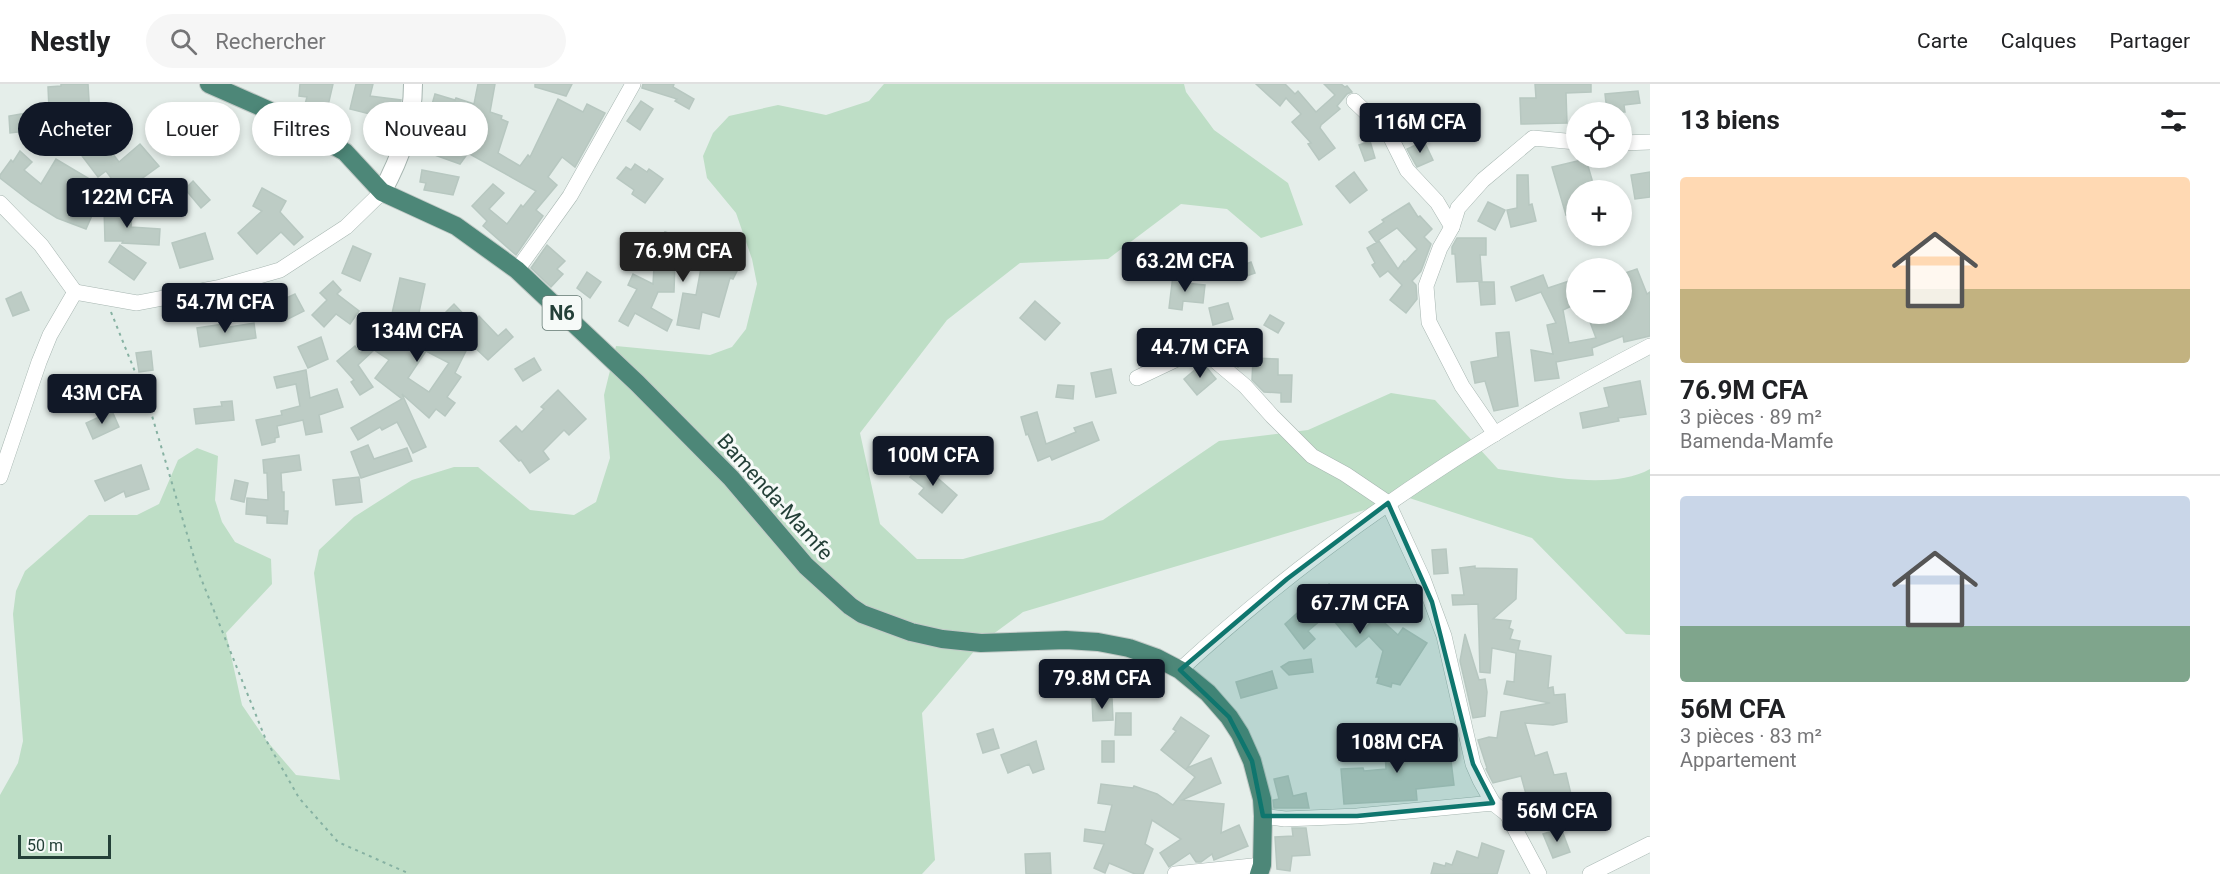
<!DOCTYPE html>
<html lang="fr">
<head>
<meta charset="utf-8">
<style>
  body { margin:0; font-family:Roboto,sans-serif; background:#f6f6f6; color:#202124; height:100vh; display:flex; flex-direction:column; font-size:22px; white-space:nowrap }
  * { box-sizing:border-box; margin:0 }
  p { font-size:20px; color:#757577 }
  .icon { flex:none; width:33px; height:33px; fill:none; stroke:currentColor; stroke-width:2; stroke-linecap:round; stroke-linejoin:round }
  .map { position:relative; flex:1; overflow:hidden }
  .sheet { display:flex; flex-direction:column; background:#fff; width:570px }
  .sheet>* { flex:none }
  .guide { position:absolute; left:18px; top:18px; width:570px; height:54px; display:flex; gap:12px }
  .tools { position:absolute; left:1566px; top:18px; display:grid; gap:12px }
  .tools a { display:grid; place-items:center; width:66px; height:66px; border-radius:50%; background:#fff; box-shadow:0 3px 9px #0003; font-size:30px }
  .scale { position:absolute; left:18px; bottom:15px; width:93px; box-sizing:border-box; padding-left:6px; border:3px solid #244038; border-top:0; font-size:16px; line-height:21px; white-space:nowrap; color:#244038; -webkit-text-stroke:4px #f6faf8; paint-order:stroke }
  .price { position:absolute; translate:-50% -51px; padding:0 14px; border-radius:6px; background:#111827; color:#fff; font-size:20px; line-height:39px; filter:drop-shadow(0 2px 3px #0008) }
  .price::after { content:''; position:absolute; left:50%; top:36px; width:18px; height:14px; margin-left:-9px; background:inherit; clip-path:polygon(0 0,100% 0,50% 100%) }
  .price.active { background:#222; color:#fff }
  ul { padding:0; list-style:none }
  li { display:grid; align-content:center; gap:12px; height:318px; padding:0 30px }
  li+li { border-top:2px solid #e0e0e0 }
  li span { display:grid; place-items:center; height:186px; border-radius:6px; color:#555 }
  li>.icon { margin-inline-start:auto }
  span .icon { width:108px; height:108px; fill:#fffc; stroke-width:1 }
  li b { font-size:26px }
  h2 { display:flex; justify-content:space-between; align-items:center; height:72px; padding:0 30px; font-size:26px }
  .pill { padding:0 21px; border-radius:27px; background:#fff; box-shadow:0 3px 9px #0003; font-size:21px; line-height:54px }
  .pill.active { background:#111827; color:#fff }
  header { display:flex; align-items:center; gap:36px; box-sizing:border-box; height:84px; padding:0 30px; background:#fff; border-bottom:2px solid #e0e0e0 }
  header strong { font-size:28px }
  nav { display:flex; gap:33px; margin-inline-start:auto; font-size:21px }
  .search { width:420px; height:54px; background:#f6f6f6; display:flex; align-items:center; gap:15px; box-sizing:border-box; padding:0 21px; border-radius:33px; color:#757577; font-size:22px }
  main { display:flex; flex:1; min-height:0 }
  .map>svg:first-child { display:block }
  .green { fill:#bedec6 }
  .building { fill:#bdccc5; stroke:#b7c7c0; stroke-width:1.5; fill-rule:evenodd }
  .lines { fill:none; stroke-linecap:round; stroke-linejoin:round }
  .minor-casing { stroke:#a7b6b1; stroke-width:16 }
  .tertiary-casing { stroke:#a7b6b1; stroke-width:20 }
  .trunk-casing { stroke:#c2cac7; stroke-width:20 }
  .path { stroke:#86b1a2; stroke-width:2; stroke-dasharray:3 4.5; stroke-linecap:butt }
  .minor { stroke:#fff; stroke-width:15 }
  .tertiary { stroke:#fff; stroke-width:18 }
  .trunk { stroke:#4d8778; stroke-width:18 }
  .marked { fill:#0f766e; fill-opacity:0.2; stroke:#0f766e; stroke-width:4.5; stroke-linejoin:round }
  .labels { text-anchor:middle; stroke-width:6; stroke-linejoin:round; paint-order:stroke }
  .shield { fill:#f6faf8; stroke:#637872; stroke-width:1.5 }
  .shield-label { font-size:20px; font-weight:bold; fill:#244038 }
  .street-label { font-size:21px; fill:#244038; stroke:#f6faf8 }
</style>
</head>
<body>
<header>
<strong>Nestly</strong>
<div class="search"><svg class="icon" aria-label="search" viewBox="0 0 24 24"><circle cx="10" cy="10" r="6"/><path d="M15 15l6 6"/></svg>Rechercher</div>
<nav><a>Carte</a><a>Calques</a><a>Partager</a></nav>
</header>
<main>
<div class="map">
<svg width="1650" height="790" viewBox="0 0 1650 790">
  <rect width="100%" height="100%" fill="#e5eeea"/>
  <!-- green -->
  <path class="green" d="M884 0H1184L1186 8 1214 46 1288 99 1303 141 1261 154 1227 125 1181 120 1108 175 1020 179 947 236 860 349 880 440 917 475H963L1103 436 1219 357 1308 346 1391 309 1435 316 1498 385C1541 391 1611 407 1650 385V551L1626 550 1532 454 1400 411 1388 419 1023 528 981 559 922 629 935 776 922 790H0V711L18 679 23 657 13 530 16 507 25 487 89 431H137L159 420 178 376 197 364 218 372 215 416 222 438 235 458 271 475 272 500 226 549 242 621 266 656 296 691 340 696 314 489 319 466 354 433 412 396 454 383H478L530 426 574 431 596 418 610 374 604 311 616 262 710 271 732 263 746 245 757 200 752 175 736 129 707 94 703 72 713 49 729 32 778 21 826 31 869 17Z"/>
  <!-- building -->
  <g class="building">
    <polygon points="61,0 88,0 90,32 95,30 98,41 92,43 98,50 71,49 81,31 79,29 63,46 63,37 34,41 35,46 10,49 9,32 49,25 48,3 61,2"/>
    <polygon points="300,0 333,0 324,39 302,31 307,13 299,12"/>
    <polygon points="356,0 373,0 370,12 401,16 398,37 374,34 374,31 350,25"/>
    <polygon points="478,0 495,0 490,28 502,32 501,35 508,38 498,69 520,82 528,71 530,73 558,15 583,28 587,20 605,29 575,83 562,73 548,93 557,101 536,126 543,132 516,171 483,142 487,137 472,122 493,100 504,109 489,125 507,140 521,121 523,123 536,107 468,69 460,80 432,70 437,57 423,52 435,10 455,16 456,14 474,20"/>
    <polygon points="535,0 572,0 566,12 535,3"/>
    <polygon points="643,0 674,0 673,3 694,15 689,25 675,17 677,15 642,4"/>
    <polygon points="1256,0 1285,0 1295,10 1298,7 1316,28 1335,11 1324,0 1341,0 1345,3 1347,2 1352,8 1347,10 1337,22 1340,25 1321,41 1320,44 1335,64 1319,76 1308,60 1311,59 1292,38 1301,30 1286,14 1280,22"/>
    <polygon points="1535,0 1591,0 1591,8 1566,9 1567,39 1521,40 1520,14 1536,14"/>
    <polygon points="1638,7 1640,19 1624,21 1625,28 1607,28 1605,10"/>
    <polygon points="641,17 653,25 640,46 627,37"/>
    <polygon points="1433,36 1439,52 1428,56 1422,39"/>
    <polygon points="100,53 119,78 140,60 159,82 122,109 106,87 98,93 79,68"/>
    <polygon points="1370,57 1375,74 1365,77 1359,61"/>
    <polygon points="1424,57 1433,76 1417,83 1407,65"/>
    <polygon points="20,67 32,78 24,86 41,100 56,75 93,97 86,102 101,111 86,145 57,134 31,118 0,94 0,91 11,76 13,78"/>
    <polygon points="1586,75 1595,106 1576,106 1576,128 1566,131 1552,83"/>
    <polygon points="635,80 647,88 649,85 663,95 645,119 632,110 634,106 617,94 626,83 631,86"/>
    <polygon points="422,86 459,93 453,111 424,106 426,99 420,98"/>
    <polygon points="1354,88 1367,106 1350,119 1336,102"/>
    <polygon points="1650,88 1650,113 1635,115 1631,91"/>
    <polygon points="1517,91 1528,91 1529,121 1532,120 1536,137 1511,143 1507,126 1517,124"/>
    <polygon points="193,97 210,116 201,124 185,105"/>
    <polygon points="262,104 286,117 280,128 303,153 294,161 281,148 257,170 238,149 262,127 253,122"/>
    <polygon points="1488,118 1505,126 1495,146 1478,137"/>
    <polygon points="1409,119 1418,133 1420,132 1432,145 1424,153 1431,160 1421,187 1412,197 1416,201 1417,215 1406,229 1390,216 1402,201 1388,187 1380,193 1372,181 1375,179 1367,164 1379,157 1398,185 1404,177 1405,178 1417,165 1397,144 1376,158 1369,148 1384,138 1382,136"/>
    <polygon points="104,124 125,125 132,129 131,143 160,145 159,161 122,159 123,157 105,157"/>
    <polygon points="665,148 686,154 687,150 703,154 702,157 724,163 721,174 739,183 733,195 730,194 719,233 702,228 699,245 677,241 683,209 696,211 702,179 699,178 701,172 681,168 678,179 675,178 674,208 658,208 651,224 672,236 667,247 635,229 628,242 619,237 637,205 628,201 633,190 653,200 654,183 656,183"/>
    <polygon points="205,149 213,175 180,184 172,159"/>
    <polygon points="1457,154 1486,154 1486,171 1480,171 1482,197 1457,198 1455,170 1452,170 1452,163"/>
    <polygon points="120,161 146,179 134,196 109,178"/>
    <polygon points="547,161 565,177 557,185 563,190 551,203 531,184"/>
    <polygon points="353,162 371,170 360,197 342,189"/>
    <polygon points="1251,178 1255,189 1238,195 1234,185"/>
    <polygon points="1637,185 1647,210 1650,208 1650,252 1624,258 1623,252 1592,264 1593,271 1556,278 1559,294 1535,297 1531,266 1553,270 1547,241 1556,239 1541,208 1516,217 1511,203 1543,191 1548,204 1575,195 1576,206 1570,208 1576,220 1563,226 1569,259 1596,254 1587,230 1622,230 1622,190"/>
    <polygon points="587,188 601,198 590,214 577,204"/>
    <polygon points="1173,191 1186,193 1185,199 1205,201 1203,219 1183,217 1182,226 1169,224"/>
    <path d="M400 194 425 200 417 238 438 252 451 258 464 246 446 228 454 220 472 239 479 232 498 252 506 245 513 253 488 276 470 259 455 289 461 293 447 313 455 319 445 332 436 325 429 334 402 310 426 363 413 369 397 338 382 346 380 343 358 356 351 344 402 315 375 294 389 276 374 266 358 281 373 303 360 311 351 298 354 296 337 277 355 262 361 269 377 245 387 252ZM426 267 449 279 429 308 408 294Z"/>
    <polygon points="333,197 341,206 337,210 359,227 350,240 336,230 324,243 312,231 327,216 320,209"/>
    <polygon points="1479,198 1494,198 1495,220 1481,221"/>
    <polygon points="21,208 29,226 13,232 6,215"/>
    <polygon points="295,210 304,227 284,237 275,219"/>
    <polygon points="1035,217 1060,239 1045,256 1020,234"/>
    <polygon points="1228,219 1233,235 1213,241 1209,224"/>
    <polygon points="1270,231 1284,239 1278,249 1264,241"/>
    <polygon points="254,239 256,254 200,263 197,244 223,240 223,244"/>
    <polygon points="1220,246 1234,264 1242,256 1253,268 1238,283 1211,254"/>
    <polygon points="1509,248 1518,322 1494,327 1485,297 1475,299 1471,278 1498,273 1496,249"/>
    <polygon points="321,253 328,275 308,284 298,263"/>
    <polygon points="151,267 153,286 139,288 136,269"/>
    <polygon points="534,274 541,286 523,297 515,285"/>
    <polygon points="1253,274 1278,275 1278,291 1292,291 1291,318 1281,318 1281,309 1264,308 1252,296"/>
    <polygon points="1203,279 1216,295 1197,311 1184,295"/>
    <polygon points="1111,285 1116,309 1096,313 1091,289"/>
    <polygon points="306,286 310,314 337,305 343,323 319,331 322,348 306,351 303,336 277,342 279,353 275,354 275,358 262,361 256,336 282,331 281,327 300,322 296,300 277,304 274,293"/>
    <polygon points="1640,297 1646,330 1618,334 1619,337 1583,344 1580,329 1609,323 1604,304"/>
    <polygon points="1058,301 1074,302 1073,315 1056,313"/>
    <polygon points="558,306 586,335 569,351 564,346 543,367 549,375 530,389 521,376 519,377 500,357 516,342 522,348 544,325 541,323"/>
    <polygon points="232,317 234,336 196,340 194,325 222,322 221,318"/>
    <polygon points="112,327 119,343 93,355 86,339"/>
    <polygon points="1037,328 1046,360 1076,348 1074,344 1092,338 1099,356 1052,376 1050,372 1038,377 1028,350 1026,351 1021,333"/>
    <polygon points="915,358 918,377 906,379 903,360"/>
    <polygon points="368,361 374,375 407,364 412,377 361,394 351,368"/>
    <polygon points="299,371 301,386 281,389 282,408 284,408 284,427 288,427 287,440 267,439 267,432 246,430 247,414 268,416 267,389 264,389 263,376"/>
    <polygon points="923,376 936,387 933,390 957,411 942,429 919,410 924,404 910,393"/>
    <polygon points="141,381 149,405 126,413 124,407 105,417 95,397"/>
    <polygon points="359,393 362,418 336,421 333,396"/>
    <polygon points="235,396 248,399 244,418 231,415"/>
    <polygon points="1446,465 1448,489 1434,490 1432,466"/>
    <polygon points="1475,482 1475,484 1517,485 1516,515 1493,535 1511,537 1509,544 1513,546 1510,555 1520,557 1518,566 1551,572 1548,604 1553,603 1554,611 1565,610 1567,638 1553,641 1525,639 1535,672 1547,668 1554,691 1566,689 1574,723 1536,733 1530,709 1526,710 1521,692 1493,699 1486,685 1487,684 1478,656 1489,653 1497,654 1501,628 1550,619 1504,610 1507,597 1514,598 1516,569 1492,564 1490,589 1480,588 1478,520 1453,521 1452,511 1464,511 1460,484"/>
    <polygon points="1329,500 1342,517 1340,518 1359,540 1361,538 1365,544 1377,532 1398,551 1403,544 1427,559 1400,601 1392,599 1391,603 1377,599 1379,593 1376,593 1383,567 1369,552 1356,563 1328,530 1308,547 1315,555 1304,565 1285,540"/>
    <polygon points="1465,550 1479,596 1485,595 1487,608 1485,632 1473,634 1460,577"/>
    <polygon points="1311,575 1313,588 1289,591 1281,583 1289,578"/>
    <polygon points="1272,587 1277,604 1241,614 1236,598"/>
    <polygon points="1112,614 1113,636 1093,637 1092,615"/>
    <polygon points="1116,629 1131,629 1131,651 1115,651"/>
    <polygon points="1181,633 1209,652 1187,684 1211,674 1221,699 1182,716 1224,720 1221,749 1239,741 1248,762 1214,776 1212,770 1201,778 1196,778 1190,769 1169,783 1160,769 1181,755 1152,736 1145,760 1153,765 1143,790 1135,790 1109,779 1105,789 1094,784 1104,760 1084,757 1085,745 1105,748 1112,721 1098,719 1101,700 1133,704 1134,702 1157,710 1173,721 1195,693 1161,666 1176,647 1173,645"/>
    <polygon points="993,645 999,664 983,669 977,650"/>
    <polygon points="1409,646 1410,676 1450,669 1454,701 1416,705 1417,716 1344,720 1341,685 1363,684 1364,687 1386,685 1384,647"/>
    <polygon points="1036,657 1044,685 1033,689 1029,680 1008,689 1001,671"/>
    <rect x="1102" y="657" width="12" height="21"/>
    <polygon points="1288,692 1293,712 1306,709 1309,724 1274,724 1273,716 1279,715 1274,695"/>
    <polygon points="1292,744 1306,744 1310,771 1292,772 1290,787 1277,785 1275,753 1293,752"/>
    <polygon points="1561,744 1570,768 1553,774 1543,750"/>
    <polygon points="1482,759 1504,767 1497,790 1431,790 1434,779 1445,782 1446,779 1452,781 1457,767 1478,774"/>
    <polygon points="1050,769 1051,790 1026,790 1025,770"/>
  </g>
  <g class="lines">
    <!-- minor casing -->
    <g class="minor-casing">
      <g id="minor">
        <polyline points="1354,17 1389,50 1407,86 1437,118 1452,143"/>
        <polyline points="1622,59 1650,58"/>
        <polyline points="0,119 41,161 75,208"/>
        <polyline points="517,186 570,112 633,0"/>
        <polyline points="1137,294 1196,266 1206,269 1245,302 1272,332 1312,372 1345,390 1388,419 1423,495 1444,552 1473,680 1480,696 1493,719"/>
        <polyline points="1495,350 1462,302 1429,238 1426,202 1440,164 1452,143 1458,124 1483,96 1533,54 1576,58"/>
        <polyline points="0,393 39,278 50,251 75,208 137,219 221,203 280,186 346,143 382,108"/>
        <path d="M1180 586C1320 457 1481 350 1650 262"/>
        <polyline points="1263,732 1285,735 1357,732 1493,719 1507,730 1539,790"/>
        <polyline points="1175,790 1262,781"/>
        <polyline points="1590,790 1650,760"/>
      </g>
    </g>
    <!-- tertiary casing -->
    <g class="tertiary-casing">
      <path id="tertiary" d="M382 108C401 73 413 40 413 0"/>
    </g>
    <!-- trunk casing -->
    <g class="trunk-casing">
      <polyline id="trunk" points="209,0 277,30 345,68 382,108 456,142 517,186 637,299 731,394 806,482 850,522 862,530 911,548 942,555 981,559 1066,556 1098,558 1129,564 1157,574 1180,586 1208,609 1229,633 1240,650 1252,677 1262,715 1263,732 1262,781 1259,790"/>
    </g>
    <!-- path -->
    <polyline class="path" points="111,228 150,325 198,487 266,656 299,714 338,758 410,790"/>
    <!-- minor -->
    <use href="#minor" class="minor"/>
    <!-- tertiary -->
    <use href="#tertiary" class="tertiary"/>
    <!-- trunk -->
    <use href="#trunk" class="trunk"/>
  </g>
  <!-- marked area -->
  <path class="marked" d="M1388 419 1432 518 1473 680 1493 719 1357 732H1263L1252 677 1229 633 1180 586 1287 495Z"/>
  <g class="labels">
    <!-- shield labels -->
    <rect class="shield" x="542.5" y="212" width="39" height="34" rx="4.5"/>
    <g class="shield-label">
      <text x="562" y="236">N6</text>
    </g>
    <!-- street labels -->
    <g class="street-label">
      <text transform="translate(775 413) rotate(48)" y="7">Bamenda-Mamfe</text>
    </g>
  </g>
</svg>
<div class="tools">
<a><svg class="icon" aria-label="locate" viewBox="0 0 24 24"><circle cx="12" cy="12" r="6"/><path d="M12 2v4M12 18v4M2 12h4M18 12h4"/></svg></a>
<a>+</a>
<a>−</a>
</div>
<div class="scale">50 m</div>
<b class="price" style="left:1420px;top:70px">116M CFA</b>
<b class="price" style="left:127px;top:145px">122M CFA</b>
<b class="price active" style="left:683px;top:199px">76.9M CFA</b>
<b class="price" style="left:1185px;top:209px">63.2M CFA</b>
<b class="price" style="left:225px;top:250px">54.7M CFA</b>
<b class="price" style="left:417px;top:279px">134M CFA</b>
<b class="price" style="left:1200px;top:295px">44.7M CFA</b>
<b class="price" style="left:102px;top:341px">43M CFA</b>
<b class="price" style="left:933px;top:403px">100M CFA</b>
<b class="price" style="left:1360px;top:551px">67.7M CFA</b>
<b class="price" style="left:1102px;top:626px">79.8M CFA</b>
<b class="price" style="left:1397px;top:690px">108M CFA</b>
<b class="price" style="left:1557px;top:759px">56M CFA</b>
<div class="guide">
<a class="pill active">Acheter</a>
<a class="pill">Louer</a>
<a class="pill">Filtres</a>
<a class="pill">Nouveau</a>
</div>
</div>
<section class="sheet">
<h2>13 biens<svg class="icon" aria-label="filters" viewBox="0 0 24 24"><path d="M4 7h16M4 17h16"/><circle cx="9" cy="7" r="2"/><circle cx="15" cy="17" r="2"/></svg></h2>
<ul>
<li><span style="background:linear-gradient(#ffd9b3 60%,#c2b280 0)"><svg class="icon" aria-label="home" viewBox="0 0 24 24"><path d="M3 11l9-7 9 7M6 9v11h12V9"/></svg></span><div><b>76.9M CFA</b><p>3 pièces · 89 m²</p><p>Bamenda-Mamfe</p></div></li>
<li><span style="background:linear-gradient(#c9d6e8 70%,#7fa58c 0)"><svg class="icon" aria-label="home" viewBox="0 0 24 24"><path d="M3 11l9-7 9 7M6 9v11h12V9"/></svg></span><div><b>56M CFA</b><p>3 pièces · 83 m²</p><p>Appartement</p></div></li>
</ul>
</section>
</main>
</body>
</html>
